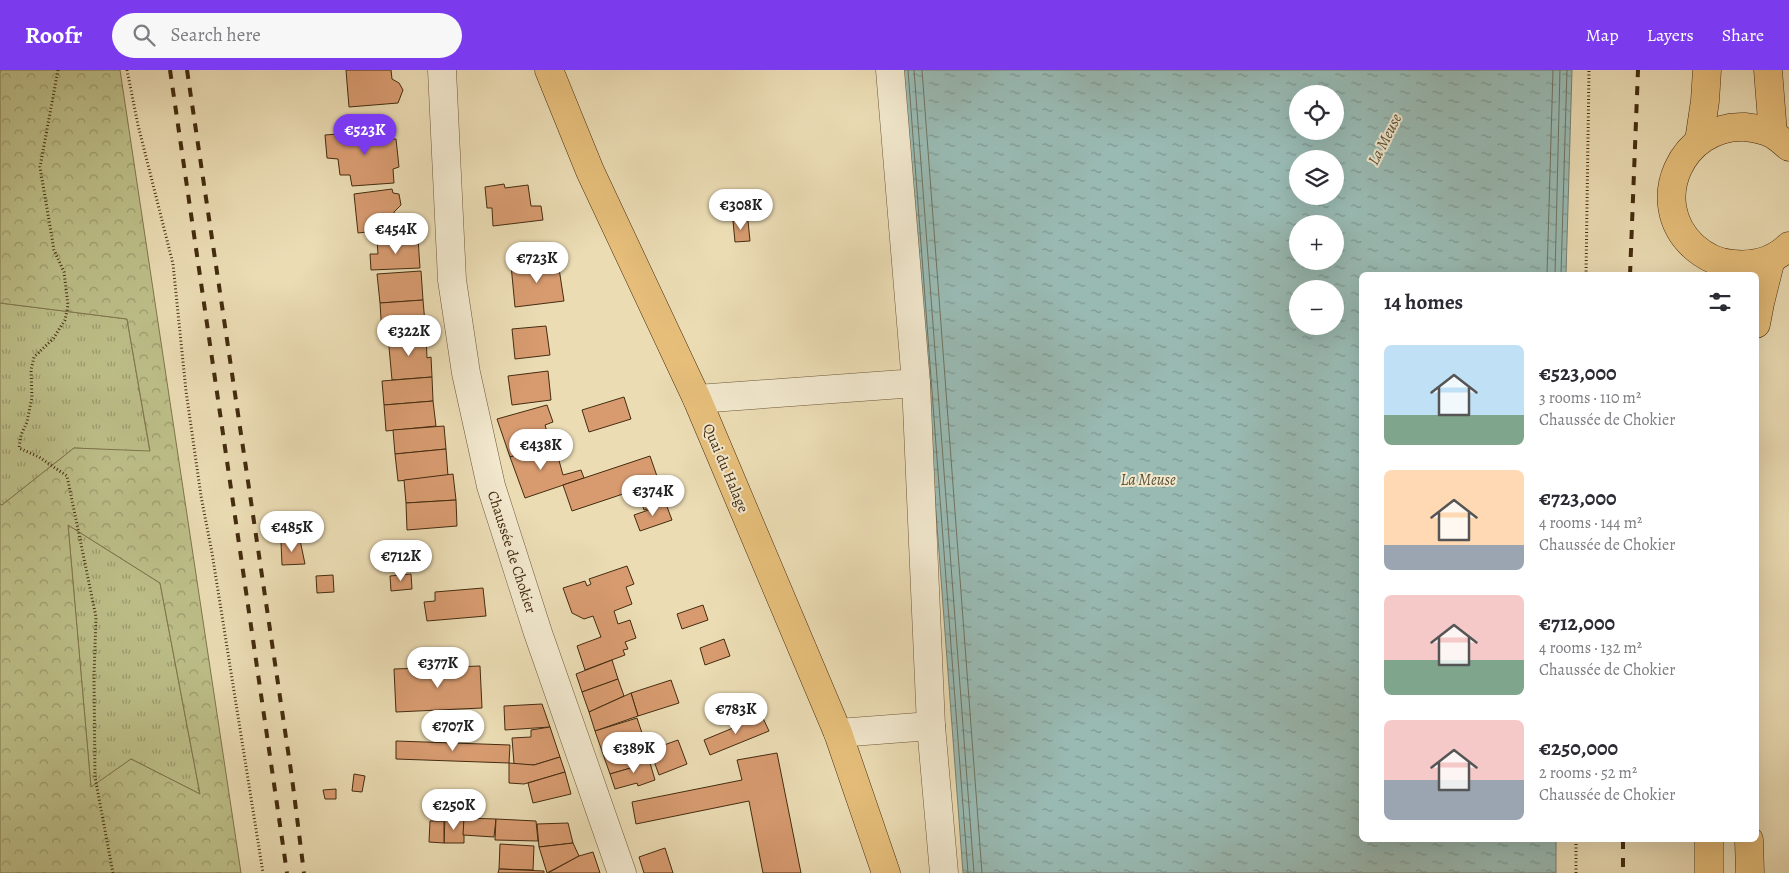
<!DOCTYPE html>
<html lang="en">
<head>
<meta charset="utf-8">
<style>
  body { margin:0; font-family:Alegreya,serif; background:#f7f7f7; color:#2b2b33; height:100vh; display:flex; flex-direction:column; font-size:19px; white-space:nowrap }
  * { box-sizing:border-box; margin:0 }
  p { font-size:16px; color:#7c7c81 }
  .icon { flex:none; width:28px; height:28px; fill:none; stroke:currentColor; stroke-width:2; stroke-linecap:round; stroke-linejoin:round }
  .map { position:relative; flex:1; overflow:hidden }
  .details { position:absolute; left:1359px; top:202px; width:400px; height:570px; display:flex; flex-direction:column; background:#fff; border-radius:8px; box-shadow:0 5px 20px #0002 }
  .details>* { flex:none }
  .fabs { position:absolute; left:1289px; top:15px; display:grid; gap:10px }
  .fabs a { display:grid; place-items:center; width:55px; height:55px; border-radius:50%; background:#fff; box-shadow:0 5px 20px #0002; font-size:25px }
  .price { position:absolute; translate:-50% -42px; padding:0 11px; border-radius:18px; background:#fff; color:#222; font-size:16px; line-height:32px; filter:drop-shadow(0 1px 2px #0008) }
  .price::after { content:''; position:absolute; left:50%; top:30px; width:15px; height:11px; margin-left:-8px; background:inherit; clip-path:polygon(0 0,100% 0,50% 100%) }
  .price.selected { background:#7c3aed; color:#fff }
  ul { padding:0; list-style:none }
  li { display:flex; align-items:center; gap:15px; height:125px; padding:0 25px }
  li span { display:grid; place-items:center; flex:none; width:140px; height:100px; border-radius:8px; color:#555 }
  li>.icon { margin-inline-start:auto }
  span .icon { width:60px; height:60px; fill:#fffc; stroke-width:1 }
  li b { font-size:21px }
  h2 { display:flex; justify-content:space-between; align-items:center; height:60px; padding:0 25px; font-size:21px }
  header { display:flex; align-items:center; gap:30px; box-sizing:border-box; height:70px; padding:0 25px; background:#7c3aed; color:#fff }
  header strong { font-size:24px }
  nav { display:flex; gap:28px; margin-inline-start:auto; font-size:18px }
  .search { width:350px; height:45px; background:#f7f7f7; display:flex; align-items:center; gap:12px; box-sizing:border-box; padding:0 18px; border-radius:28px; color:#7c7c81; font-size:19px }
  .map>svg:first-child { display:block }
  .grass { fill:url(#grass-tufts); stroke:#80764c }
  .forest { fill:url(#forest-crowns); stroke:#80764c; fill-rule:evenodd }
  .water { fill:url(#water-ripples); stroke:#778171; fill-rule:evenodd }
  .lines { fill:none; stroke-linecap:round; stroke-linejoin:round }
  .shore { stroke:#6e7361; stroke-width:1 }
  .building { fill:#d89b70; stroke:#442c0f }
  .minor-casing { stroke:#6e5838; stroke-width:29 }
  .major-casing { stroke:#442c0f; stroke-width:29 }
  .highway-casing { stroke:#442c0f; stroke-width:29 }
  .path { stroke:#442c0f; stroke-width:3; stroke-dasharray:1 2.5; stroke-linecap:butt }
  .minor { stroke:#f2e8ce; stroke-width:28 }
  .major { stroke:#e6be7a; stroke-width:28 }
  .highway { stroke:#e6be7a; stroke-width:28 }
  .rail { stroke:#442c0f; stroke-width:4; stroke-dasharray:9 9; stroke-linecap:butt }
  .labels { text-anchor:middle; stroke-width:4; stroke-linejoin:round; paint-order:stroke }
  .street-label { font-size:15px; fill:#442c0f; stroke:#f2e8ce }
  .water-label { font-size:16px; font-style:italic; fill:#595038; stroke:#f2e8ce }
</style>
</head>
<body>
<header>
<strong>Roofr</strong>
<div class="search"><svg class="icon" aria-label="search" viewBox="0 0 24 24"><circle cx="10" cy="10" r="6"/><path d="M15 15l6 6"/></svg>Search here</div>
<nav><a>Map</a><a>Layers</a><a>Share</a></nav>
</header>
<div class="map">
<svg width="1789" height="803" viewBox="0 0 1789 803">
  <defs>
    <pattern id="grass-tufts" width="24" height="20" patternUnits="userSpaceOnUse" patternTransform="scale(1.25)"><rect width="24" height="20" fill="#bdbf89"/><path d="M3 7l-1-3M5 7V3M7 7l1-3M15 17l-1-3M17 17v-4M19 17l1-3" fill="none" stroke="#9b9b6e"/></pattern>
    <pattern id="forest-crowns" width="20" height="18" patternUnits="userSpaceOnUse" patternTransform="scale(1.25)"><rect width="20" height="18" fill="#bdbf89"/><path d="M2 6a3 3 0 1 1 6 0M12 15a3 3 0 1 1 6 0" fill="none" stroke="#9b9b6e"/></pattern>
    <pattern id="water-ripples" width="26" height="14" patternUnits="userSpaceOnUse" patternTransform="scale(1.25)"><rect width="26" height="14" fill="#99bab3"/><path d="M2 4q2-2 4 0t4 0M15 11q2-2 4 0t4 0" fill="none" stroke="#7e9790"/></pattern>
  </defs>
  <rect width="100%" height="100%" fill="#ebdcb4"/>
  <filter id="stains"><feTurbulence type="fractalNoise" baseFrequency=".004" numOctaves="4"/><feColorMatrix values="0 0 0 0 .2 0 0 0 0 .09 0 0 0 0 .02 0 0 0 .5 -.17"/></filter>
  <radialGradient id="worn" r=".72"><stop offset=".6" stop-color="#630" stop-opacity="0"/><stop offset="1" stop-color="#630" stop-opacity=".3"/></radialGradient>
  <!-- grass -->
  <g class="grass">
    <polygon points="0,233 127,249 150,382 74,378 2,435 0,434"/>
    <polygon points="68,455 160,513 200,724 131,689 91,718"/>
  </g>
  <!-- forest -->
  <path class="forest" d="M2 0H120L241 803H0V434L2 435 74 378 150 381 127 249 0 233V1ZM68 455 160 513 200 724 131 689 91 717Z"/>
  <!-- water -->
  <path class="water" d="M903 0H1572L1566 205H1361V770H1556V803H963ZM1298 24H1335V61H1298ZM1298 89H1335V126H1298ZM1298 154H1335V191H1298ZM1298 219H1335V256H1298Z"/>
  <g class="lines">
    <!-- shore -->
    <g class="shore">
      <polyline points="908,0 968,803"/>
      <polyline points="914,0 974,803"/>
      <polyline points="922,0 982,803"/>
      <polyline points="1547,205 1553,0"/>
      <polyline points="1555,205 1560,0"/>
      <polyline points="1561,205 1567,0"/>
    </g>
  </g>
  <!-- building -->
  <g class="building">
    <polygon points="346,0 391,0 392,9 399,13 403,20 398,33 349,37"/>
    <polygon points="390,60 391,69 396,69 399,97 393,99 394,113 352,116 350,105 340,105 338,89 327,88 325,65"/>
    <polygon points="504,114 505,118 528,115 531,136 541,136 543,150 493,156 492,138 487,138 485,117"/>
    <polygon points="392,119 393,123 399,124 401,135 394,142 395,159 358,163 354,124"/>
    <polygon points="733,151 748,151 750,171 735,172"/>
    <polygon points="418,168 420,198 371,200 370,184 378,184 377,170"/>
    <polygon points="558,192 564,231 515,237 511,195"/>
    <polygon points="421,201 423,230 380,233 377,204"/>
    <polygon points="423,230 426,265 382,265 380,233"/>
    <polygon points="546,256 550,285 515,289 512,259"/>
    <polygon points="426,265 427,288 431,287 432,307 392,310 388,266"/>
    <polygon points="548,301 551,330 512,335 508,306"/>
    <polygon points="432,307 433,331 384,335 382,311"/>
    <polygon points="624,327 631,349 589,362 582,340"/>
    <polygon points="433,331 436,356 386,361 384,335"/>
    <polygon points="547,335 553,352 545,355 551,375 510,387 497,349"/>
    <polygon points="444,356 446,379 395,384 393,360"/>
    <polygon points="551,375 555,376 563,405 581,400 584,408 525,428 510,387"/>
    <polygon points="446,379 448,406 398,411 395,384"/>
    <polygon points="650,386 659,412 572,441 563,415"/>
    <polygon points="453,404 456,430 406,433 404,410"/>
    <polygon points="659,412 666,433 644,440 637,420"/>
    <polygon points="456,430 457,456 407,460 406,433"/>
    <polygon points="666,434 672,450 640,461 634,445"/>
    <polygon points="300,470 305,494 282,495 281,472"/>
    <polygon points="627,496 634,514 626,517 632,534 614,541 618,554 630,550 636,568 625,572 628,579 623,580 625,585 585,600 577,576 601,567 593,546 584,549 572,543 563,518 585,511 587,516 591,514 589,509"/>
    <polygon points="411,504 412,519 391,521 390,506"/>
    <polygon points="333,505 334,522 317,523 316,506"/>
    <polygon points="483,518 486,546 427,551 424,532 435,531 435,522"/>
    <polygon points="703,535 708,550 682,559 677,544"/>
    <polygon points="724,569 730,586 705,595 700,578"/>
    <polygon points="612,590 618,609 582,622 576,604"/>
    <polygon points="480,596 482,638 396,642 394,599"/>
    <polygon points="618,609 624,626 589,642 582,622"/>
    <polygon points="671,610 679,633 638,646 631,623"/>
    <polygon points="631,623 638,646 595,661 589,642"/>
    <polygon points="542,634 550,657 505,660 504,636"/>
    <polygon points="762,646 769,661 710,685 704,670"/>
    <polygon points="637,648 645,672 604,687 595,661"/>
    <polygon points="550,657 560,687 534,695 514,694 512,668 531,667 531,660"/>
    <polygon points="678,670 687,694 659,705 650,680"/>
    <polygon points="396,671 510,675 509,693 396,689"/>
    <polygon points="645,672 648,686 633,691 634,697 610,704 604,687"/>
    <polygon points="777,683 801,803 763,803 749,731 636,754 632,732 742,710 737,690"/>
    <polygon points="648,686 655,710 638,716 637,713 615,719 610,704 634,697 633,691"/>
    <polygon points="560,687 565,702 524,714 509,713 509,693 534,695"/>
    <polygon points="565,702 571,724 533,733 528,713"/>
    <polygon points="354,704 365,706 362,722 352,721"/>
    <polygon points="336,719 336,729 325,729 323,720"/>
    <polygon points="445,748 464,749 464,773 444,773"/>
    <polygon points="464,748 496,749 494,767 463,765"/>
    <polygon points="496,749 536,751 538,771 495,770"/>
    <polygon points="430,751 444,751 444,773 429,772"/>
    <polygon points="568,753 573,773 539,777 537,754"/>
    <polygon points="573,773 579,786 547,803 539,777"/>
    <polygon points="500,774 534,776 533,800 499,799"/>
    <polygon points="665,778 673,803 644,803 639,787"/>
    <polygon points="593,782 600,803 548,803 579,786"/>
    <polygon points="499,799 544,801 544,803 498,803"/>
  </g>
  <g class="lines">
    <!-- minor casing -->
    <g class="minor-casing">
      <g id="minor">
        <polyline points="442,0 452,210 466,303 491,416 538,563 622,803"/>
        <polyline points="916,313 931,656 944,803"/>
        <polyline points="697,329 916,313 890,0"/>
        <polyline points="838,663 931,656"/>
      </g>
    </g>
    <!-- major casing -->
    <g class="major-casing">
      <polyline id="major" points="549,0 590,101 697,329 838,663 886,803"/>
    </g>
    <!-- highway casing -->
    <g class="highway-casing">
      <g id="highway">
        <polyline points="1768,0 1773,64"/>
        <polyline points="1699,71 1705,31 1707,0"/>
        <path d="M1789 77C1784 73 1779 68 1774 65 1766 60 1754 58 1745 57 1682 54 1646 132 1693 176 1704 186 1718 193 1733 194 1754 196 1774 191 1789 176"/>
        <polyline points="1756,254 1760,233 1771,189"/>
        <polyline points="1709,770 1709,803"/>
        <polyline points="1749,770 1750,803"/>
      </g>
    </g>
    <!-- path -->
    <g class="path">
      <polyline points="58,0 40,97 54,180 64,202 68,235 65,250 53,269 34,287 31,300 32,327 27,352 21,365 19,378 39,387 67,406 96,547 94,606 95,707 113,803"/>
      <polyline points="127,0 138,55 173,194 186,321 201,426 212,483 263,803"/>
      <polyline points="1586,205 1589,0"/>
      <polyline points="1576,803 1576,770"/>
    </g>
    <!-- minor -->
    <use href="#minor" class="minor"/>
    <!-- major -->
    <use href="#major" class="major"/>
    <!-- highway -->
    <use href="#highway" class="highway"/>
    <!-- rail -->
    <g class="rail">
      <polyline points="170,0 287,803"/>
      <polyline points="187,0 292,708 304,803"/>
      <polyline points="1630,205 1638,0"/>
      <polyline points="1623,770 1623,803"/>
    </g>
  </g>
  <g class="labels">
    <!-- street labels -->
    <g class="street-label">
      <text transform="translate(726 398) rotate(67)" y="5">Quai du Halage</text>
      <text transform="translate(512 482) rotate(72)" y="5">Chaussée de Chokier</text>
    </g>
    <!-- water labels -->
    <g class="water-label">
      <text transform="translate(1384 69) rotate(-63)" y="6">La Meuse</text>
      <text x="1148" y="415">La Meuse</text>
    </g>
  </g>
  <rect width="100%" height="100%" filter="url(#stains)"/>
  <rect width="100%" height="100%" fill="url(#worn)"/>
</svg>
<div class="fabs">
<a><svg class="icon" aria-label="locate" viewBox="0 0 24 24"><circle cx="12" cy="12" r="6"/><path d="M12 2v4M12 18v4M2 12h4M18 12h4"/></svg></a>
<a><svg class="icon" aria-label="layers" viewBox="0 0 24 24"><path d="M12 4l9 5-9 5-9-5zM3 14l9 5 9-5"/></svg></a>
<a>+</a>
<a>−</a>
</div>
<b class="price selected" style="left:365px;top:86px">€523K</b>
<b class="price" style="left:741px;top:161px">€308K</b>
<b class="price" style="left:396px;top:185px">€454K</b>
<b class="price" style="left:537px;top:214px">€723K</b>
<b class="price" style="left:409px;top:287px">€322K</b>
<b class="price" style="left:541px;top:401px">€438K</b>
<b class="price" style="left:653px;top:447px">€374K</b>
<b class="price" style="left:292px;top:483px">€485K</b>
<b class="price" style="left:401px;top:512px">€712K</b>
<b class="price" style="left:438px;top:619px">€377K</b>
<b class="price" style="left:736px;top:665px">€783K</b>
<b class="price" style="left:453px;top:682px">€707K</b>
<b class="price" style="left:634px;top:704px">€389K</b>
<b class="price" style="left:454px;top:761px">€250K</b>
<section class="details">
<h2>14 homes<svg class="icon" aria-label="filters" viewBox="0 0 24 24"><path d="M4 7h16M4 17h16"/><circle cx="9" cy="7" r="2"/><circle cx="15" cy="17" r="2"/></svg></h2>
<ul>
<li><span style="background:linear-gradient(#bfe0f5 70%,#7fa58c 0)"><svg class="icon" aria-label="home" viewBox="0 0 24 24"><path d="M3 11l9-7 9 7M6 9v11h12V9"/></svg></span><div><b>€523,000</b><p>3 rooms · 110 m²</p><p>Chaussée de Chokier</p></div></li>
<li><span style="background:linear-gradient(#ffd9b3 75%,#9aa5b1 0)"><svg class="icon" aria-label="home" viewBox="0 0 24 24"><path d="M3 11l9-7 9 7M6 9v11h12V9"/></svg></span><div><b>€723,000</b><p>4 rooms · 144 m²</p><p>Chaussée de Chokier</p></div></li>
<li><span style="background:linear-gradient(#f6c9c9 65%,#7fa58c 0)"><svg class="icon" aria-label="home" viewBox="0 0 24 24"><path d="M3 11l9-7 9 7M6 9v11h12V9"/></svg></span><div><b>€712,000</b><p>4 rooms · 132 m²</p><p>Chaussée de Chokier</p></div></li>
<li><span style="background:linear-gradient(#f6c9c9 60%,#9aa5b1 0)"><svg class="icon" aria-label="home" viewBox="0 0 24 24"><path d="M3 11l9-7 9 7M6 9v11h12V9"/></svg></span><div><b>€250,000</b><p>2 rooms · 52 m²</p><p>Chaussée de Chokier</p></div></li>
</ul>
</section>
</div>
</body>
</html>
